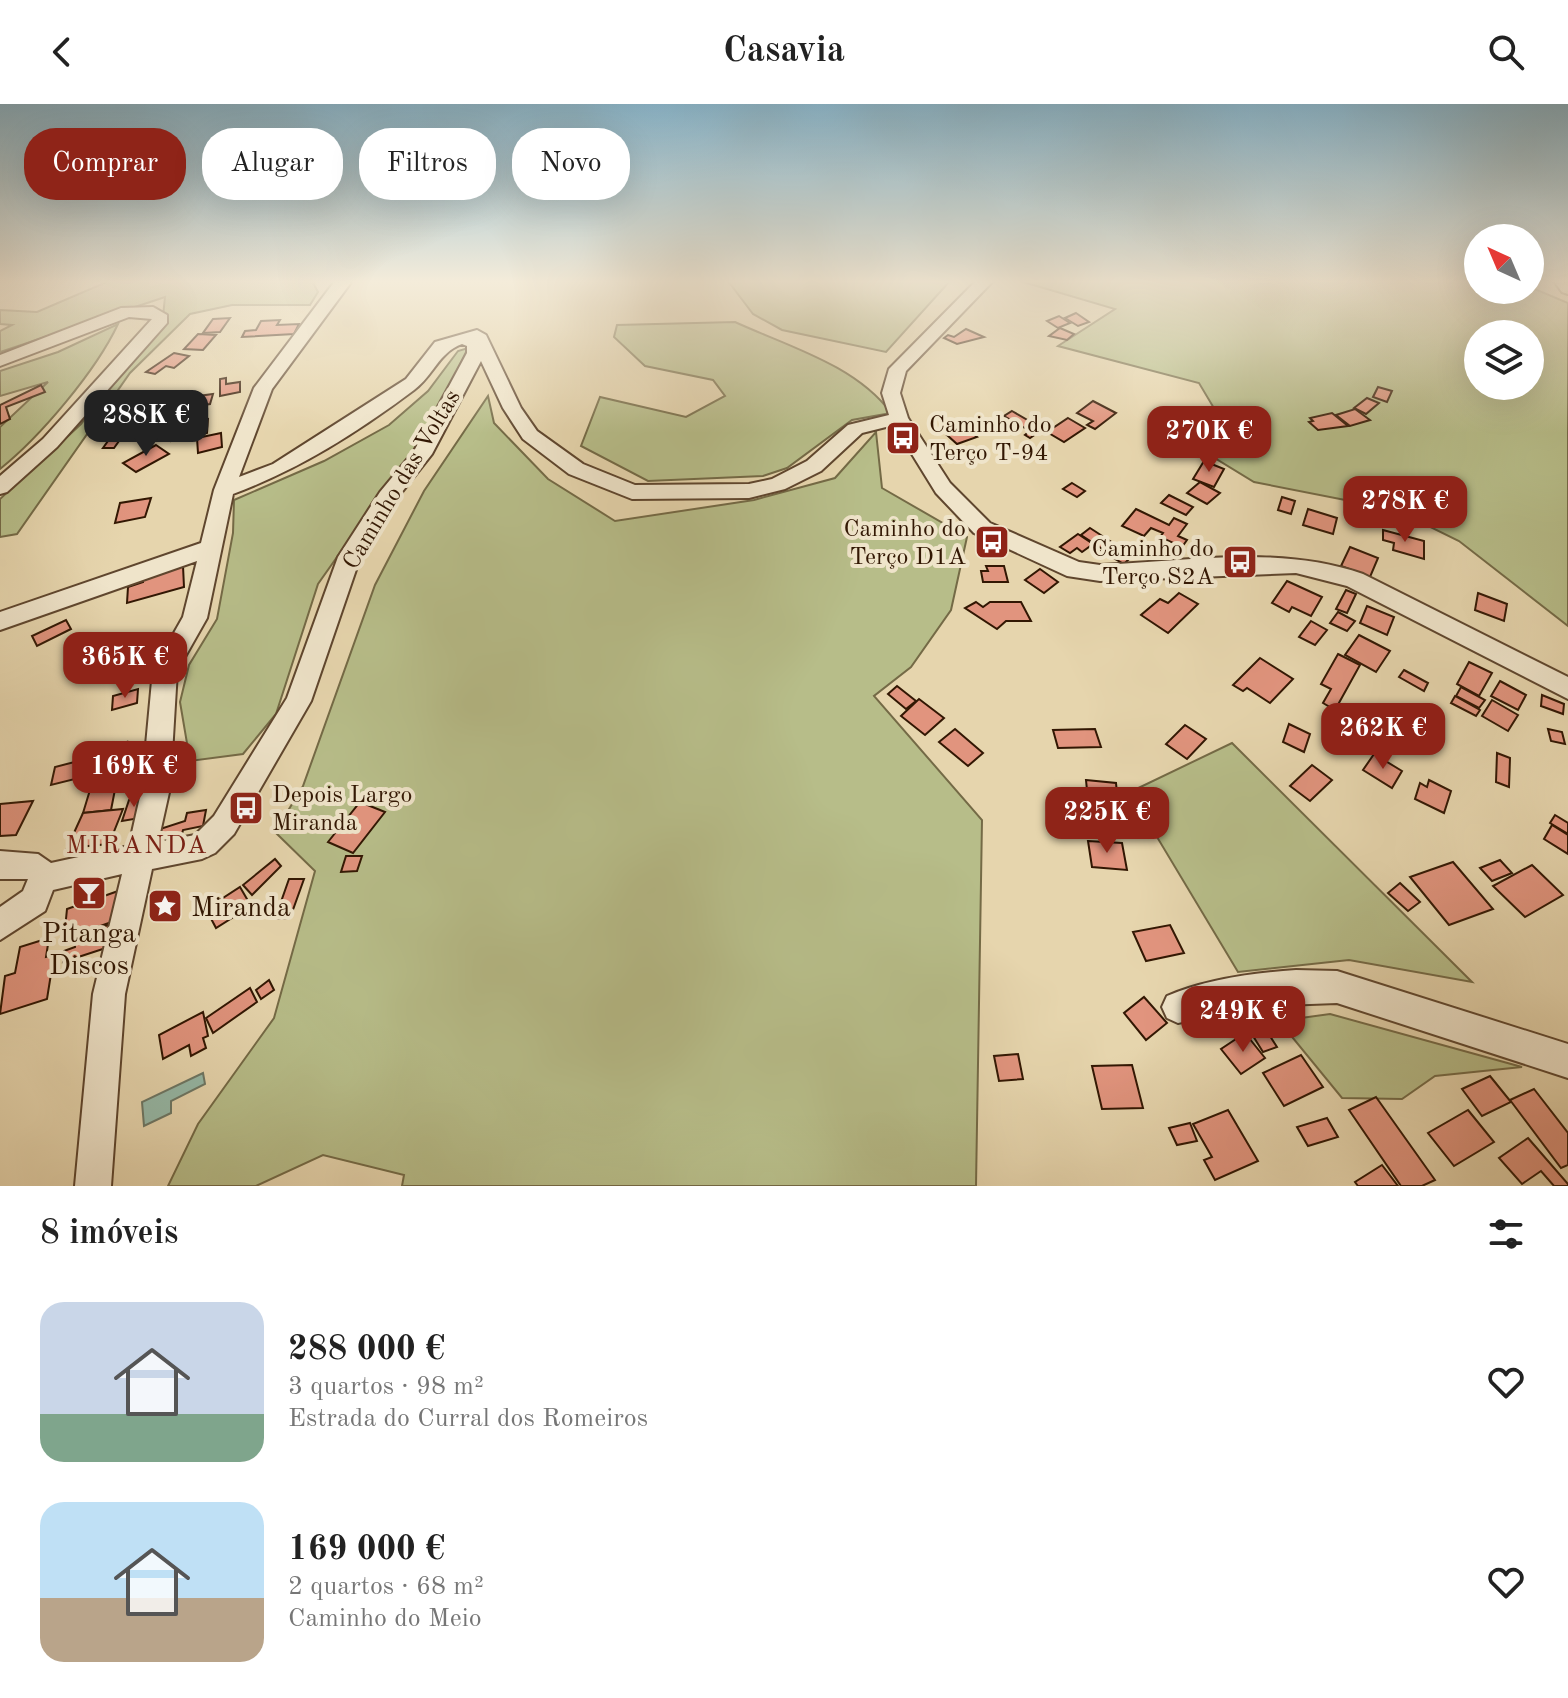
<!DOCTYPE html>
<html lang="pt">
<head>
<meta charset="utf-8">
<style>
  body { margin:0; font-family:"Old Standard TT",serif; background:#f6f6f6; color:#222; height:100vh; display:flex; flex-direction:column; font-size:30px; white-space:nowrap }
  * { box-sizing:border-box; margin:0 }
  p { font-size:26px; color:#767676 }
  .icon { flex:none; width:44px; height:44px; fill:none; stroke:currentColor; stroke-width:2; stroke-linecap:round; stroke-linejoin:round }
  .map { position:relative; height:1082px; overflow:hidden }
  .panel { display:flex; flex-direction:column; background:#fff; flex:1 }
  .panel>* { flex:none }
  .guide { position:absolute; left:24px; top:24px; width:800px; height:72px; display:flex; gap:16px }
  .needle { width:52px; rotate:316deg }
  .tools { position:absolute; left:1464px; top:120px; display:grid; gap:16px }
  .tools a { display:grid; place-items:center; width:80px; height:80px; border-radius:50%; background:#fff; box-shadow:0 8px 32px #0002; font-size:40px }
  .price { position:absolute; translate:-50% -68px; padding:0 18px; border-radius:16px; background:#8f2418; color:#fff; font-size:26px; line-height:52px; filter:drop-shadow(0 2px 4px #0008) }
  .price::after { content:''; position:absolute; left:50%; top:48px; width:24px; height:18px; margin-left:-12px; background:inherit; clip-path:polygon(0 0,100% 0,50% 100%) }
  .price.active { background:#222; color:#fff }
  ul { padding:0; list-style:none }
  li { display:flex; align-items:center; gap:24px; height:200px; padding:0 40px }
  li span { display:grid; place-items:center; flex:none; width:224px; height:160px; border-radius:24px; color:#555 }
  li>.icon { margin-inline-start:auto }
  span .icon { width:96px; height:96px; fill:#fffc; stroke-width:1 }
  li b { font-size:34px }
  h2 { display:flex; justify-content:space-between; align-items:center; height:96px; padding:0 40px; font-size:34px }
  .pill { padding:0 28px; border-radius:32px; background:#fff; box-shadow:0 8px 32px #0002; font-size:28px; line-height:72px }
  .pill.active { background:#8f2418; color:#fff }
  header { display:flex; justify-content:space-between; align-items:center; height:104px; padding:0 40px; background:#fff; font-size:36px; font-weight:800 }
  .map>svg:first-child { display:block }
  .green { fill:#b7bd89; stroke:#746a46; stroke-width:2; fill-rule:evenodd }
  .water { fill:#96b9a8; stroke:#6e7866; stroke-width:2 }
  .building { fill:#e1947e; stroke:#321703; stroke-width:2 }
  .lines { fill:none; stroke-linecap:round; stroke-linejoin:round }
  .minor-casing { stroke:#5f462e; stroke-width:4 }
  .minor { fill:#efe4ca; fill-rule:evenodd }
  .labels { text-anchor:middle; stroke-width:8; stroke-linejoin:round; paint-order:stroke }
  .poi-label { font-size:24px; fill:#321703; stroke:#efe4ca; text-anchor:start }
  .street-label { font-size:24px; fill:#321703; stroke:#efe4ca }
  .neighbourhood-label { font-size:26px; letter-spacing:2px; fill:#7a1f14; stroke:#efe4ca }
  .near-poi-label { font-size:28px; fill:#321703; stroke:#efe4ca; text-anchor:start }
</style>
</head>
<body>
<header><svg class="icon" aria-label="back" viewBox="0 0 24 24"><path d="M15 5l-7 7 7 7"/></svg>Casavia<svg class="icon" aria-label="search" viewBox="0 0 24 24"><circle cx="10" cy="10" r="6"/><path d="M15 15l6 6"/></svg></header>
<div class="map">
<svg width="1568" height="1082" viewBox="0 0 1568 1082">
  <rect width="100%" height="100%" fill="#e6d5ad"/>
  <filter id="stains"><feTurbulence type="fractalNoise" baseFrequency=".0025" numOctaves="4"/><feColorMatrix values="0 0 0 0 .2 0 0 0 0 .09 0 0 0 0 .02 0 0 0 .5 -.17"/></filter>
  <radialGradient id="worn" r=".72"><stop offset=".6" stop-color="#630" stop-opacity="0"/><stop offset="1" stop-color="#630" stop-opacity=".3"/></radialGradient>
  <!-- green -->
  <g class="green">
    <polygon points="109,177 312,177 318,188 310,201 232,201 190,210 130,269 17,430 0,433 0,395 81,320 163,212 165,193 0,248 0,227 12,221 0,220 0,206 37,208"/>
    <polygon points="728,177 950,177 886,248 782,226 753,210"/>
    <path d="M1020 177H1478V186L1530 183 1568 199V522L1459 437 1396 406 1254 378 1205 348 1227 326 1199 279 1058 242 1115 205ZM1478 230H1530V282H1478Z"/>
    <path d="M735 218C787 242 856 261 891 309L852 316 787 364 763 372 648 377 581 342 600 293 686 313 725 292 713 276 645 262 614 233 617 221Z"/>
    <path d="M118 220C96 267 40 333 0 365V323L48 278 0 292V267L58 248Z"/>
    <polygon points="468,244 418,349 366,412 318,480 276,610 243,650 190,657 180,598 189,561 217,515 233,429 234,396 324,357 389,321 428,287 458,247"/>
    <polygon points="488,292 494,319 548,375 615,417 754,396 835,374 876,328 882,384 967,433 951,506 911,563 874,592 982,716 976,1082 402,1082 404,1071 323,1051 256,1082 168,1082 198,1020 274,914 315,767 275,728 303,682 375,481 424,387"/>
    <polygon points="1232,639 1472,878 1349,856 1238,868 1130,688"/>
    <polygon points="1330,910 1522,963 1435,972 1402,995 1342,994 1279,917"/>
  </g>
  <!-- water -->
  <polygon class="water" points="203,969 205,980 171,997 171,1009 144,1022 142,998"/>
  <!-- building -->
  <g class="building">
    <polygon points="1076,209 1089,218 1078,222 1065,214"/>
    <polygon points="1059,212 1070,219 1058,224 1047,217"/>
    <polygon points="230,214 220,228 203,229 213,215"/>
    <polygon points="280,216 277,221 299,220 294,230 242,233 245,227 256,226 261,217"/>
    <polygon points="1060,224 1074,230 1067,236 1049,232"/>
    <polygon points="966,225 984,233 957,240 944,234 948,231 954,233"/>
    <polygon points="198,230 216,231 203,246 184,245"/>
    <polygon points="174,249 189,252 174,264 166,262 155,270 146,268"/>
    <polygon points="226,274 226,280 240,278 240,288 220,292 220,275"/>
    <polygon points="41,281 45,288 6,303 10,315 0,320 0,301"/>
    <polygon points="1378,283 1392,287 1387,298 1373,293"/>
    <polygon points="213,290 210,300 158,308 162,297"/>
    <polygon points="1367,294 1379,299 1366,310 1354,304"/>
    <polygon points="1093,297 1116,309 1095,325 1087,321 1093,317 1077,309"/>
    <polygon points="1355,305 1370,316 1350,322 1336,311"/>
    <polygon points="1012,307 1043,325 1030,334 1025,331 1030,327 1004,312"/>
    <polygon points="1332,309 1348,322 1318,326 1309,318 1313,317 1310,314"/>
    <polygon points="1068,314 1085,324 1064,338 1047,328"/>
    <polygon points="208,315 207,329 171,337 172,323"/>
    <polygon points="966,324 977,333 957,340 947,331"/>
    <polygon points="1200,326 1212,331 1198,344 1186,338"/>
    <polygon points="221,329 222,343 198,349 197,334"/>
    <polygon points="113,330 124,330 114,344 103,344"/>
    <polygon points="156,341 169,350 136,368 123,359"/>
    <polygon points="1204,357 1224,365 1214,383 1193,375"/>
    <polygon points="1200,378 1220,389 1207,400 1187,389"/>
    <polygon points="1072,379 1085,387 1077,393 1063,385"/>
    <polygon points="1169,391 1193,403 1186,411 1161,399"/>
    <polygon points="1282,393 1295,397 1291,410 1278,406"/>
    <polygon points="151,394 145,413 115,419 120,399"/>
    <polygon points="1136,405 1169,421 1174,414 1187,420 1178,432 1187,436 1182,443 1160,433 1163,429 1151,424 1144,432 1122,422"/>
    <polygon points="1308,405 1337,414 1333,430 1303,421"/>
    <polygon points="1090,424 1110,437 1101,444 1081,431"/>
    <polygon points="1383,426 1424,437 1424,455 1393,446 1394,439 1383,436"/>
    <polygon points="1078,430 1093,440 1082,448 1077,444 1070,449 1060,443"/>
    <polygon points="1110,439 1133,451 1124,460 1101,447"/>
    <polygon points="1350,443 1378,454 1370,473 1341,462"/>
    <polygon points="183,462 184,483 127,499 128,483 143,478 143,473"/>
    <polygon points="986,462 1004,462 1008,478 983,478 981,467 988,467"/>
    <polygon points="1040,465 1058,478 1044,489 1025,476"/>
    <polygon points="1287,477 1322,493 1311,512 1292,503 1289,508 1272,499"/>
    <polygon points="1346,486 1356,490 1347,509 1336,505"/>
    <polygon points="1179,489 1198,500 1168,529 1141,511 1160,495 1168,499"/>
    <polygon points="1478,489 1507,500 1504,517 1475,506"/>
    <polygon points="976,498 983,503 990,498 1021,498 1031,517 1006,517 997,525 965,504"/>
    <polygon points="1367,502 1394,513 1387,531 1360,519"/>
    <polygon points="1338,508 1355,517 1347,527 1330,519"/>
    <polygon points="66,516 71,525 37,542 32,532"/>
    <polygon points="1311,517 1327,526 1315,541 1299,533"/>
    <polygon points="1359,531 1390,547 1376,568 1345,551"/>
    <polygon points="158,536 159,548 143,553 142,541"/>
    <polygon points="141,540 141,552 122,558 122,546"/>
    <polygon points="1338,550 1360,561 1335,606 1323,599 1331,585 1321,580"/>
    <polygon points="1260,554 1293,575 1270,599 1247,584 1243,587 1233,581"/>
    <polygon points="1469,558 1492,569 1479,592 1457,580"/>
    <polygon points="1404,566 1428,579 1424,587 1399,573"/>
    <polygon points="1500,577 1526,591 1518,606 1491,592"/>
    <polygon points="897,582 916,597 906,605 888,590"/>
    <polygon points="1461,583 1485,596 1479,604 1456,592"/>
    <polygon points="138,585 137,599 112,606 113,592"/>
    <polygon points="1542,591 1564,600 1563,610 1541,602"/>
    <polygon points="1455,592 1480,606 1476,612 1451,599"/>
    <polygon points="919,595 944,614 925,631 901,612"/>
    <polygon points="1492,596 1518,611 1508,627 1482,612"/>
    <polygon points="1406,601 1421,608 1416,624 1402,617"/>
    <polygon points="1289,620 1310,630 1304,648 1283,638"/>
    <polygon points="1185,621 1206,635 1187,655 1166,640"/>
    <polygon points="955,625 983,649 968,662 939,638"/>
    <polygon points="1095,625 1101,643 1058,644 1053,626"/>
    <polygon points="1548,625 1562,628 1565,640 1551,637"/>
    <polygon points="127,638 124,655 95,662 98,646"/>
    <polygon points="1497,649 1510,654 1509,683 1496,678"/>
    <polygon points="1374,650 1402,667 1392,684 1363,666"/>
    <polygon points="90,654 87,672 51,681 55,663"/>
    <polygon points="1312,661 1332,676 1310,697 1290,682"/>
    <polygon points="118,670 111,706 83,709 93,676"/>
    <polygon points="1086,676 1116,679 1118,700 1088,696"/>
    <polygon points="1429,676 1451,687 1444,709 1415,695 1420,679 1427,683"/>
    <polygon points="144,692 140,714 122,717 129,696"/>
    <polygon points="33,697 16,731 0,732 0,700"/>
    <polygon points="360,698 385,708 353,749 328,738"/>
    <polygon points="123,705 109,740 67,744 83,709"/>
    <polygon points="206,706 203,722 183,726 180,738 152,743 157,726 185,717 187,709"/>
    <polygon points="1555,711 1568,719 1568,730 1550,719"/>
    <polygon points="1552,721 1568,731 1568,750 1544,735"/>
    <polygon points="1088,737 1122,739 1127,766 1092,763"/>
    <polygon points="346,752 362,752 357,767 341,768"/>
    <polygon points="275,755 281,762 252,791 243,781"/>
    <polygon points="1500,756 1512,769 1492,777 1480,764"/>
    <polygon points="1453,758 1493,805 1449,821 1410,773"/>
    <polygon points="1532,761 1563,791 1525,813 1493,782"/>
    <polygon points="289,775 304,775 290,814 275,815"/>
    <polygon points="1400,779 1420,798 1408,807 1388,789"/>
    <polygon points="240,783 251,802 216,824 206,805"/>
    <polygon points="121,786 120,815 64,835 67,805"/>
    <polygon points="111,820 109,843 63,858 64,847 75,843 76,832"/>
    <polygon points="1170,821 1184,849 1146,857 1133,828"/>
    <polygon points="49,834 46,853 54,851 47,895 0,910 5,872 15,869 20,843"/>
    <polygon points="269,876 274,886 261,895 256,886"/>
    <polygon points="250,884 257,898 213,929 206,914"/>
    <polygon points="1144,893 1167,919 1146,936 1124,909"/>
    <polygon points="203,908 208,932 203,934 206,944 191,952 189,941 163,955 159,931"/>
    <polygon points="1261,918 1277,943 1263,948 1248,924"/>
    <polygon points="1245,929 1265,954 1241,970 1221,945"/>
    <polygon points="1018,950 1023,975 999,977 994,952"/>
    <polygon points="1301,951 1323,983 1284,1002 1263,969"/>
    <polygon points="1132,961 1143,1004 1102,1005 1092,962"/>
    <polygon points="1490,972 1511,998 1482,1012 1462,985"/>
    <polygon points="1534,985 1568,1029 1568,1061 1561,1064 1510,996"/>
    <polygon points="1376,993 1435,1076 1422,1082 1401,1082 1349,1006"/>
    <polygon points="1228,1006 1258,1057 1215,1076 1204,1056 1212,1053 1193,1020"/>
    <polygon points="1468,1006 1494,1038 1454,1062 1428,1029"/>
    <polygon points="1327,1014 1338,1033 1308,1042 1297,1023"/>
    <polygon points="1190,1019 1197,1037 1177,1041 1169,1024"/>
    <polygon points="1528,1034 1568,1080 1568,1082 1554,1082 1541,1067 1522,1080 1499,1054"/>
    <polygon points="1382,1061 1398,1082 1358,1082 1355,1078"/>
  </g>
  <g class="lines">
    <!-- minor casing -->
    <g class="minor-casing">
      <g id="minor">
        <path d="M335 177H352L272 285 239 373 273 360 406 275 435 238 477 226 486 231 521 304 537 327 583 360 635 381 749 380 772 375 807 357 848 321 889 311 882 289 889 265 976 177H993L906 267 900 289 908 314 950 379 990 419 1079 458 1100 461C1187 457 1280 441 1363 470L1568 573V595L1347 482 1296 469 1100 477 1067 472 974 429 936 389 894 321 862 329 821 367 785 385 749 394 632 395 569 370 523 335 503 304 481 257 432 350 394 398 360 454 311 597 234 730 215 749 202 755 152 765 125 890 111 1082H75L93 890 122 770 53 786 45 807 0 836V803L23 787 28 775H0V747L38 750 51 759 129 742 142 684 153 566 183 513 197 457 0 526V508L201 439 214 386 254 284ZM462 240 467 242V249L414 347 380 388 338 453 287 594 214 712 195 731 158 738 170 684 177 567 207 514 233 390C300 365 358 328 414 286 434 271 438 249 462 240Z"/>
        <polygon points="1554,177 1568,177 1568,190 1562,188"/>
        <polygon points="153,203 167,211 167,219 57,343 7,388 0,390 0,372 43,335 152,215 129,213 0,262 0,251 121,204"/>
        <path d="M1296 866 1337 867 1568 940V974L1337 899 1256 902 1178 919 1167 914 1162 903 1167 892C1206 875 1253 869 1296 866Z"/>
      </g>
    </g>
    <!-- minor -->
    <use href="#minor" class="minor"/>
  </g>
  <!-- sky -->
  <linearGradient id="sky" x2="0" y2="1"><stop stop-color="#87b6ce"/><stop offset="0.54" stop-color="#f4ecda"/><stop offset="1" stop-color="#f4ecda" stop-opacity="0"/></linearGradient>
  <rect width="1568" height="329" fill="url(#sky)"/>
  <!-- icons -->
  <defs>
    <g id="bus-square" transform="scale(1.8)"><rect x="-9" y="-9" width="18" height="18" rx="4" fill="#8f2418" stroke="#efe4ca"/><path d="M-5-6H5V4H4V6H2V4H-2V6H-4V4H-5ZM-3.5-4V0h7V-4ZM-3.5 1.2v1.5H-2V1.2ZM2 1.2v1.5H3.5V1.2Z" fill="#fff"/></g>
    <g id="bar-square" transform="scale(1.8)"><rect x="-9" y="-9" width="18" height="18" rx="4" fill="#8f2418" stroke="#efe4ca"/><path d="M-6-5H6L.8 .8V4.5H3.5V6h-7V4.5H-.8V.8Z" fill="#fff"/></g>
    <g id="sight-square" transform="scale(1.8)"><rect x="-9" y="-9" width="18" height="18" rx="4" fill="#8f2418" stroke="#efe4ca"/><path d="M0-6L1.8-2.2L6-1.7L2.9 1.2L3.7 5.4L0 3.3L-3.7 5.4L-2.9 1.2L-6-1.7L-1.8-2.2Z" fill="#fff"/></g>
  </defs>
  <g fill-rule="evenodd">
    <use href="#bus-square" x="903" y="334"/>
    <use href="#bus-square" x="992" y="438"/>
    <use href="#bus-square" x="1240" y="458"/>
    <use href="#bus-square" x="246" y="704"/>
    <use href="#bar-square" x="89" y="789"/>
    <use href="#sight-square" x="165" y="802"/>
  </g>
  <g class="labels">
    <!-- poi labels -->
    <g class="poi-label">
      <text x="929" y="328">Caminho do<tspan x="929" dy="28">Terço T-94</tspan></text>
      <text x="966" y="432" text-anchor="end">Caminho do<tspan x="966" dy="28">Terço D1A</tspan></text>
      <text x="1214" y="452" text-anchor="end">Caminho do<tspan x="1214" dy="28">Terço S2A</tspan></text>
      <text x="272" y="698">Depois Largo<tspan x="272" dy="28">Miranda</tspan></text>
    </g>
    <!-- street labels -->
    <g class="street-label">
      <text transform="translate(401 375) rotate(-59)" y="8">Caminho das Voltas</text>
    </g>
    <!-- neighbourhood labels -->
    <g class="neighbourhood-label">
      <text x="137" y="749">MIRANDA</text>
    </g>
    <!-- near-poi labels -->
    <g class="near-poi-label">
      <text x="191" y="812">Miranda</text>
      <text x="89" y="838" text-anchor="middle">Pitanga<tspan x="89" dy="32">Discos</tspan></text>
    </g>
  </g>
  <rect width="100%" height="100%" filter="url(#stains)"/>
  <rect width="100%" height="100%" fill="url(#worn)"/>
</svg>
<div class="tools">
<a><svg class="needle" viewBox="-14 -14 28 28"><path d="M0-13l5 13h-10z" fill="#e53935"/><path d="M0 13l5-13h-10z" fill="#767676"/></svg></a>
<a><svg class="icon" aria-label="layers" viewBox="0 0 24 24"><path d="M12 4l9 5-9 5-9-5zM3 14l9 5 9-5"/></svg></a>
</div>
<b class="price active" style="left:146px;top:354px">288K €</b>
<b class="price" style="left:1209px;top:370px">270K €</b>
<b class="price" style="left:1405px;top:440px">278K €</b>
<b class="price" style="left:125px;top:596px">365K €</b>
<b class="price" style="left:1383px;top:667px">262K €</b>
<b class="price" style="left:134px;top:705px">169K €</b>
<b class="price" style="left:1107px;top:751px">225K €</b>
<b class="price" style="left:1243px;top:950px">249K €</b>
<div class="guide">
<a class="pill active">Comprar</a>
<a class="pill">Alugar</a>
<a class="pill">Filtros</a>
<a class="pill">Novo</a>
</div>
</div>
<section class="panel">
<h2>8 imóveis<svg class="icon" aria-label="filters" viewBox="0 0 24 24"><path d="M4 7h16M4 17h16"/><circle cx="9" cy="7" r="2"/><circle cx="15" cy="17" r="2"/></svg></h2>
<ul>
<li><span style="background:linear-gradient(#c9d6e8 70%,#7fa58c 0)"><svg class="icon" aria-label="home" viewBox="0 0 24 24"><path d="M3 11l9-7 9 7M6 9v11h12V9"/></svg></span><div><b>288 000 €</b><p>3 quartos · 98 m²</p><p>Estrada do Curral dos Romeiros</p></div><svg class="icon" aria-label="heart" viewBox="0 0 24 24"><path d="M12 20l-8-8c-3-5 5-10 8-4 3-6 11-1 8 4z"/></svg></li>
<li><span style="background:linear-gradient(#bfe0f5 60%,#b9a48a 0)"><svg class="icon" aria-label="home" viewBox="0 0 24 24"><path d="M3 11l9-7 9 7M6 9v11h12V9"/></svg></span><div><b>169 000 €</b><p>2 quartos · 68 m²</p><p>Caminho do Meio</p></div><svg class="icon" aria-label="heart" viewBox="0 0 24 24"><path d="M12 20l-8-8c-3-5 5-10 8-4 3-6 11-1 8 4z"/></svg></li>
</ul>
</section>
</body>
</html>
